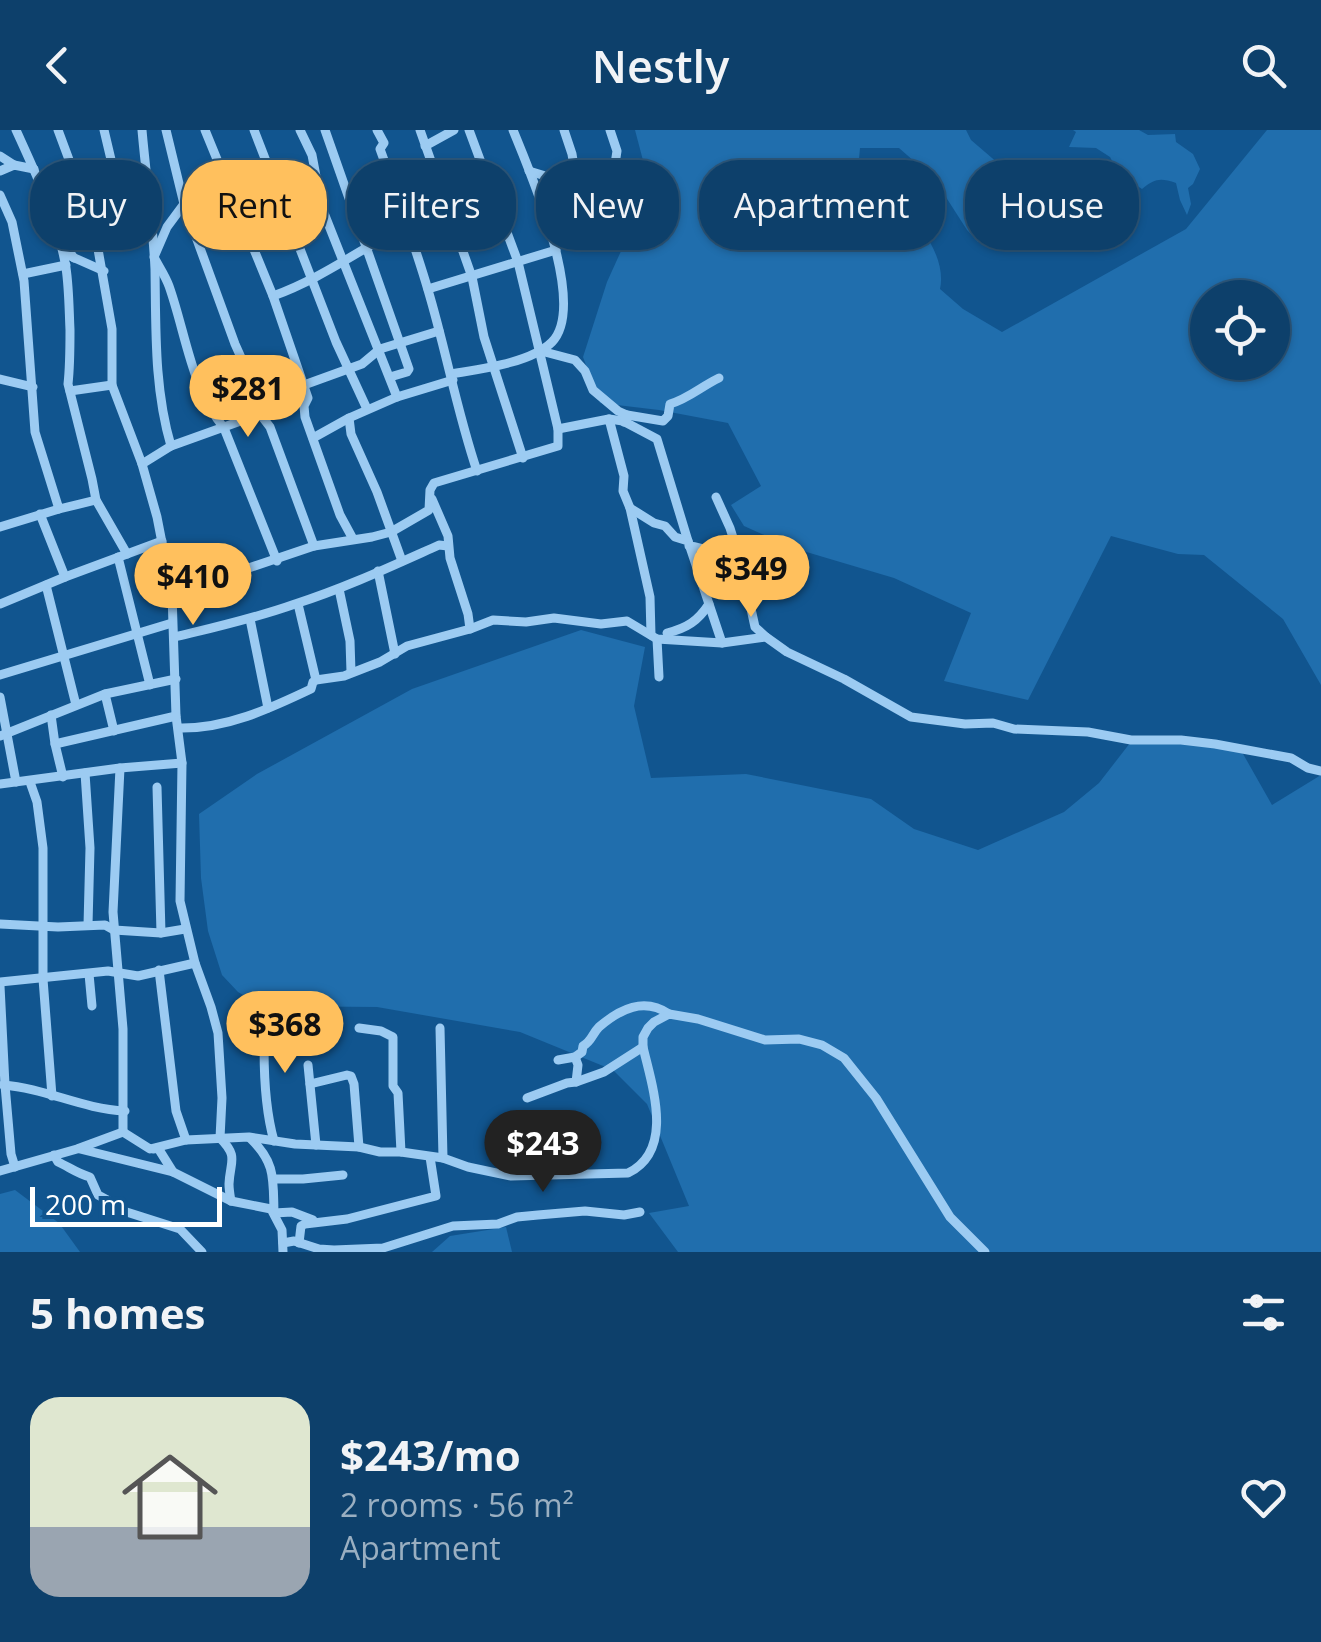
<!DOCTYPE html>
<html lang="en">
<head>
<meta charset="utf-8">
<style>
  body { margin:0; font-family:"Open Sans",sans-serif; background:#164771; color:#f1f3f6; height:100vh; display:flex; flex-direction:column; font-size:38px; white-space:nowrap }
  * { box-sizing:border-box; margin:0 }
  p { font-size:32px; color:#9aafc1 }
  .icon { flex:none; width:55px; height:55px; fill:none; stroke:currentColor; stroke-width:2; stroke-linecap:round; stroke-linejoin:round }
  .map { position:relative; height:1122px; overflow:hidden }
  .sheet { display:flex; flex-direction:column; background:#0d406b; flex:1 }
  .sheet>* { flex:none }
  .guide { position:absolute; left:30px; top:30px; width:1262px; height:90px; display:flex; gap:20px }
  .fabs { position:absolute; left:1190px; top:150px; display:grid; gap:20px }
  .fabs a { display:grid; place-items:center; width:100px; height:100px; border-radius:50%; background:#0d406b; box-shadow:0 2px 8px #0004,0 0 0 2px #2d597e; font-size:50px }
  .scale { position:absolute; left:30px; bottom:25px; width:192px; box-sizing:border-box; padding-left:10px; border:5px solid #fff; border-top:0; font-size:28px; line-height:35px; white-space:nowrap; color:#fff; -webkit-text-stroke:8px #11558f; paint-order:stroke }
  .price { position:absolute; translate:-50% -85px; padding:0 22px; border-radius:35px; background:#ffc05d; color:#111; font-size:32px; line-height:65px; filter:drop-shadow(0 2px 5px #0008) }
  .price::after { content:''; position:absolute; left:50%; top:60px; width:30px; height:22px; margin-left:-15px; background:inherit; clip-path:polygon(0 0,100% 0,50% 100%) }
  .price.on { background:#222; color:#fff }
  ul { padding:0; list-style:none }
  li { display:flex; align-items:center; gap:30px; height:250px; padding:0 30px }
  li span { display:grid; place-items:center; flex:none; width:280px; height:200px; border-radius:30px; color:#555 }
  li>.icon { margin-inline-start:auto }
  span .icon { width:120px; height:120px; fill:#fffc; stroke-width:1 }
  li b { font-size:42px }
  h2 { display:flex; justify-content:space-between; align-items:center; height:120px; padding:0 30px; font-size:42px }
  .tag { padding:0 35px; border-radius:40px; background:#0d406b; box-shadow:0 2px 8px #0004,0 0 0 2px #2d597e; font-size:35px; line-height:90px }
  .tag.on { background:#ffc05d; color:#111 }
  header { display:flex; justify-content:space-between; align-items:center; height:130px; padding:0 30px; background:#0d406b; font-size:45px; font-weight:600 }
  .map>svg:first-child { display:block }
  .green { fill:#206ead; fill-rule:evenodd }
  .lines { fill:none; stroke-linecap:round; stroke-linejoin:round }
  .minor { stroke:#9ccbf2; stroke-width:9 }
</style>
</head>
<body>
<header><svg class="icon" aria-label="back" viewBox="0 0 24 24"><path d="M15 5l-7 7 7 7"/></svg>Nestly<svg class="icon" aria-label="search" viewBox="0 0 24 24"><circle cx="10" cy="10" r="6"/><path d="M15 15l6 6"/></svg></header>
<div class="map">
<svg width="1321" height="1122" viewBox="0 0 1321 1122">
  <rect width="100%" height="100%" fill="#11558f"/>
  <!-- green -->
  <g class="green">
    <path d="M635 0H966L971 10 1006 40 1024 32C1027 73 1021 98 978 112L967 100 926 36 915 32 899 18H860L859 29C888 58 950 114 940 159L963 179 1002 202 1186 99 1267 0H1321V555L1283 489 1204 425 1178 424 1111 406 1028 570 944 551 971 483 894 448 793 418 744 396 731 375 761 356 728 293 659 280 600 273 583 227 607 152 650 57ZM1208 168H1272V232H1208Z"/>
    <path d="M1073 0H1139L1148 5 1175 4 1176 12 1193 24 1200 39 1193 54 1188 58 1191 74 1187 85 1180 70 1176 53C1161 48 1155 48 1142 59L1119 44 1110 27 1096 18 1069 17 1076 2Z"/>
    <polygon points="581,500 645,517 634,576 651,648 746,644 871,669 914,699 978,720 1064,682 1099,653 1130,613 1238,615 1272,675 1321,645 1321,1122 678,1122 649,1083 689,1076 647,974 613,940 520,902 377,877 262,876 238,862 222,845 208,801 201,748 199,684 257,644 412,559"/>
    <polygon points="15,1060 59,1093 80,1122 0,1122 0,1064"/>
    <polygon points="506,1097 512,1122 432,1122 450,1106"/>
  </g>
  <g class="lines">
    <!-- minor -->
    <g class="minor">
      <path d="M16 0C36 44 58 90 66 138 69 158 69 179 70 200 70 218 70 236 68 254L92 349 96 370 127 424"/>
      <polyline points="58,0 84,70 92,85 112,199 112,255 142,334"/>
      <polyline points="104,0 118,59 147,50"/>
      <path d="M142 0C146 46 153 93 155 139 156 199 154 258 171 316L142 334 157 387 172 464 176 586 182 633 180 771 195 833 211 877 218 903 222 968 220 1008C239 1027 230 1031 229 1054 229 1060 230 1065 231 1071"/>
      <polyline points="166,0 184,74 235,214 264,279"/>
      <polyline points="205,0 273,166 308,268 304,276 305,287 340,385 353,409"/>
      <polyline points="254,0 336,212 367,279"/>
      <polyline points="300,0 312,25 322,78 397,267"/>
      <polyline points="325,0 409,239 407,242 390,247"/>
      <path d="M377 0 384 13 380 19C397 66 414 112 428 160 446 220 457 282 477 341"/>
      <polyline points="420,0 472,147 484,207 523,328"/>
      <polyline points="564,0 572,24 582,88 590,93 618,80 615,34 617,21 610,0"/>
      <polyline points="425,16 454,0"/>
      <polyline points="0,26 14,35"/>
      <polyline points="0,41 14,35 34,39"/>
      <polyline points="529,41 565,52 576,45"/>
      <polyline points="0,65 12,92 24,151 35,302 59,379 96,370"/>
      <path d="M184 74 167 97 154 127C159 137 165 145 169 156 186 204 191 258 224 298L277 431"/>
      <polyline points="401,76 440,60"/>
      <polyline points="50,83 118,59"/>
      <path d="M545 85C562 80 571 81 576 62"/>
      <polyline points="52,86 73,97 59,107 74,128"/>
      <polyline points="70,126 104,141"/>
      <polyline points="23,144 66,135"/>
      <polyline points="428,159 556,120"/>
      <path d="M273 166C321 149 362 118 407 95"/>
      <polyline points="541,221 575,230 585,241 593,260 618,281 627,285"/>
      <path d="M451 244C480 239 531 233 552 212 588 175 530 42 513 0"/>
      <polyline points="0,249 33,257"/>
      <polyline points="70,261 112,255"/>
      <polyline points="260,284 270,297 314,416"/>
      <polyline points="609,289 623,291 657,309 688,411"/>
      <path d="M624 292 627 285 663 291 668 286 670 274C688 269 702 256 719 248"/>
      <polyline points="558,299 609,289 624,346 623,361 630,378 650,467 651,505"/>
      <polyline points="313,308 349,288"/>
      <polyline points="171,316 260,284 264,279 304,255 362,234 380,219 439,201"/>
      <polyline points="716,367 730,398 741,433 755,497 766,507"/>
      <polyline points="432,369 448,406 450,428 468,484 470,499"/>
      <polyline points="630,378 654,393 665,396 675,407 688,411 722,513"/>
      <polyline points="40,384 65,447"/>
      <polyline points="0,397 59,379"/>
      <path d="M689 416C708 417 722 430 741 433"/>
      <polyline points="118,427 150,555"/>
      <polyline points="402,431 377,362 351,304 349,288 397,267 453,250"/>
      <polyline points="378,441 395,524"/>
      <polyline points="46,455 76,575"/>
      <polyline points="339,459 350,511 351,542"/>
      <polyline points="172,464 314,416 372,407 391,402 429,380 430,360 434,353 558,316 558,299 518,132 469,0"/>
      <polyline points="0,474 65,447 162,411"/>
      <polyline points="298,474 316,550"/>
      <polyline points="250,489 268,578"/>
      <path d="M667 503C687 498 698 491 709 474"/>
      <path d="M175 507C216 497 256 488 295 474 345 458 392 436 439 415L448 416"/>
      <polyline points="657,509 659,547"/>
      <polyline points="0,545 172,493"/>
      <polyline points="105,564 114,601"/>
      <polyline points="0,567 16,652"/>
      <polyline points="51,585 55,614 63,647"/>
      <path d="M179 598C226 599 269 579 311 559L313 552 316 550 344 546 380 532 407 516 470 499 493 490 526 492 554 488 601 494 627 491 657 509 722 513 766 507 787 522 844 549 911 587 965 594 993 593 1014 599 1088 602 1131 610H1181L1215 614 1291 628 1308 638 1321 641"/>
      <polyline points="0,606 105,564 176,549"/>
      <polyline points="55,614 176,586"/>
      <polyline points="120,638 113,782 123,899 123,1002"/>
      <polyline points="85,643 90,718 88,795"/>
      <polyline points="30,652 37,672 43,718 43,849 52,966"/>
      <polyline points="0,654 120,638 182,633"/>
      <polyline points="157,657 161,803"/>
      <polyline points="0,794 58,797 105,795 114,800 161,803 185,799"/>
      <polyline points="159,840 176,981 186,1010"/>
      <polyline points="89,844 92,876"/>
      <polyline points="0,852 108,841 138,846 195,833"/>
      <polyline points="0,856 5,955 11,1024 15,1037"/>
      <path d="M265 885C263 926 263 972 274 1011"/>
      <polyline points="359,898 381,901 393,907 393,956 398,963 401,1022"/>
      <polyline points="440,898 443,1028"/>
      <path d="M558 930 575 927 582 922 583 916C592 911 592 904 599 897 620 879 644 867 669 884"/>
      <polyline points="308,935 316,1015"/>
      <polyline points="576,952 604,942 643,917"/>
      <polyline points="310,954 347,945 351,946 354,954 359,1017"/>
      <path d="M3 955C45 958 82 979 125 981"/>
      <polyline points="527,968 567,953 576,952 578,935 575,927"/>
      <path d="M250 1008C276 1033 273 1049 274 1083L292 1082 313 1090"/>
      <polyline points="80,1019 173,1042 231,1071 271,1079 282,1100 283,1122"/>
      <polyline points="153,1019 158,1018 173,1042"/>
      <path d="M54 1025 58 1032C69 1037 78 1044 90 1047L98 1065 111 1072 114 1078 180 1099 202 1122"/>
      <path d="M0 1041 77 1019 123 1002 150 1019 186 1010 249 1007 295 1014 359 1017 380 1022H401L443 1028 468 1037 511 1046 628 1043C675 1020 652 956 643 917V907L648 898 654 892 669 884 698 889 765 910 799 909 822 915 844 928 876 968 950 1087 985 1122"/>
      <polyline points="273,1049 303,1049 343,1045"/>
      <polyline points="283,1113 294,1111 319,1119 334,1120 383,1118 453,1096 498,1094 517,1087 538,1085 585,1081 624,1085 640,1082"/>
      <polyline points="299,1113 301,1096 305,1094 347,1089 436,1066 430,1027"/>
    </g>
  </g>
</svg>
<div class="fabs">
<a><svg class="icon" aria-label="locate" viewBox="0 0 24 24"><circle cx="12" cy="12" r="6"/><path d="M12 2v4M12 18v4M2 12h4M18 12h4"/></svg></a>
</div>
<div class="scale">200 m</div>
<b class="price" style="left:248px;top:310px">$281</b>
<b class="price" style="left:751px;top:490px">$349</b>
<b class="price" style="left:193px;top:498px">$410</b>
<b class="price" style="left:285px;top:946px">$368</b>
<b class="price on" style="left:543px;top:1065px">$243</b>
<div class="guide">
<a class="tag">Buy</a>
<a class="tag on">Rent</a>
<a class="tag">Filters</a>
<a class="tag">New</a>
<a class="tag">Apartment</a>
<a class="tag">House</a>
</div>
</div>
<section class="sheet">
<h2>5 homes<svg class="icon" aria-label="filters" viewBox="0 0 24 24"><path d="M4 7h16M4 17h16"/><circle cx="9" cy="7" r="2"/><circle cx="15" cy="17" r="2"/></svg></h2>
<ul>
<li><span style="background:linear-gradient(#dfe7d0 65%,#9aa5b1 0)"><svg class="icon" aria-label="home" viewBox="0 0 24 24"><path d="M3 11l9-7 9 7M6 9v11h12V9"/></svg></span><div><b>$243/mo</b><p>2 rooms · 56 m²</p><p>Apartment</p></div><svg class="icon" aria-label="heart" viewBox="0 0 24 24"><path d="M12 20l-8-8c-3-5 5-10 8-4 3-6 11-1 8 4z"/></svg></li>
</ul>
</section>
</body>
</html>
